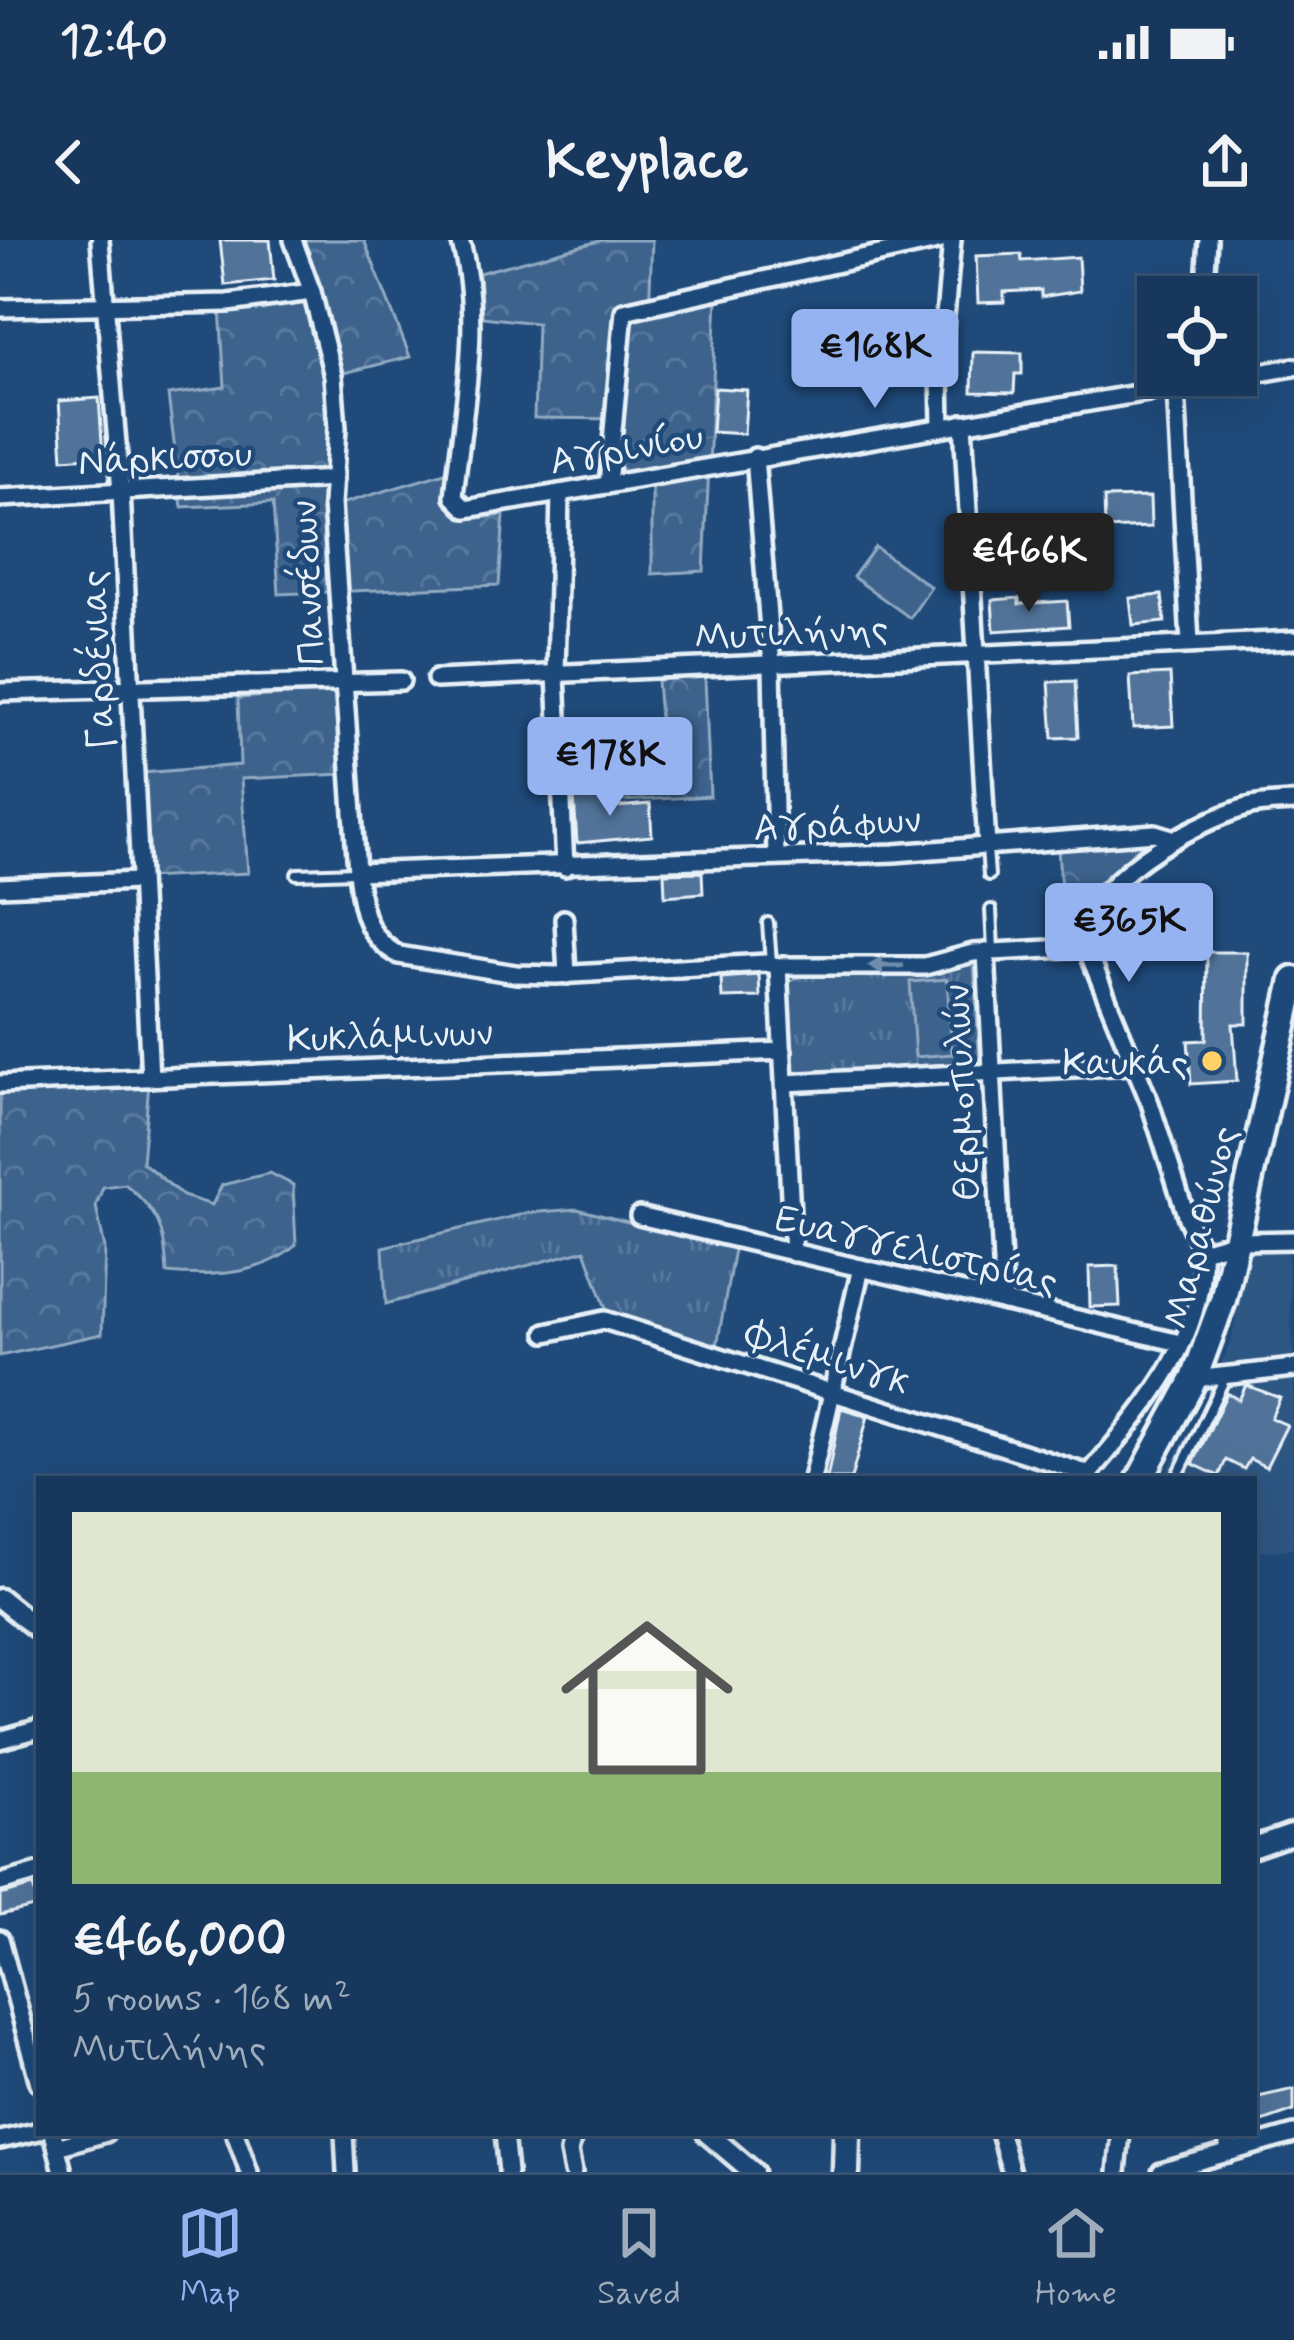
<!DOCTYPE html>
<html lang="en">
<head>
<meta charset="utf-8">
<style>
  body { margin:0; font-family:Mynerve,sans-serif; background:#244365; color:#f1f3f6; height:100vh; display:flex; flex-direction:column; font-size:45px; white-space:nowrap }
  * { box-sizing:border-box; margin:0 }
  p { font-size:39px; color:#9eacbb }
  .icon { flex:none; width:66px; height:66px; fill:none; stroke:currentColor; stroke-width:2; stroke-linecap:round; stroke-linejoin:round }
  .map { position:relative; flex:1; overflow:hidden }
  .side { position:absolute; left:36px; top:1236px; width:1221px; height:660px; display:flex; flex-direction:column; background:#17385c; border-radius:0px; box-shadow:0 12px 48px #0002,0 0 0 3px #365272 }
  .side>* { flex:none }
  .fabs { position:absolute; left:1137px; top:36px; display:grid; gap:24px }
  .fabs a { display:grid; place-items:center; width:120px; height:120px; border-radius:0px; background:#17385c; box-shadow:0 12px 48px #0002,0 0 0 3px #365272; font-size:60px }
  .price { position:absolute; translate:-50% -102px; padding:0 27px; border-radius:12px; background:#95b2f1; color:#111; font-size:39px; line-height:78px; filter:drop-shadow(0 3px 6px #0008) }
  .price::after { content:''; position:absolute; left:50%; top:72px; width:36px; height:27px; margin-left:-18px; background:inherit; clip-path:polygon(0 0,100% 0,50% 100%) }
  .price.current { background:#222; color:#fff }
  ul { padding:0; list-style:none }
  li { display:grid; align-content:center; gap:24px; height:636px; padding:0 36px }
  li+li { border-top:3px solid #365272 }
  li span { display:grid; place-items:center; height:372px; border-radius:0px; color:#555 }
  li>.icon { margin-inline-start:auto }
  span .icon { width:216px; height:216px; fill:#fffc; stroke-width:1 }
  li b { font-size:51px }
  .status { display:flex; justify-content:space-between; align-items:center; height:84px; padding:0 60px; background:#17385c; direction:ltr }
  .status svg { height:33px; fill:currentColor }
  header { display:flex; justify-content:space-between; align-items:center; height:156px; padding:0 36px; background:#17385c; font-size:54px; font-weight:700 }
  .dock { display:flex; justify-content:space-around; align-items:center; height:168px; border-top:3px solid #365272; background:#17385c; font-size:33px; color:#9eacbb }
  .dock a { display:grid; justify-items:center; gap:6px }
  .dock .current { color:#95b2f1 }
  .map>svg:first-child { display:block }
  .built { fill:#2e5683 }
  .grass { fill:url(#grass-tufts); stroke:#92aac2; stroke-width:3 }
  .forest { fill:url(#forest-crowns); stroke:#92aac2; stroke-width:3 }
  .pitch { fill:#3c628c; stroke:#92aac2; stroke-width:3 }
  .building { fill:#517399; stroke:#e8f1f8; stroke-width:3 }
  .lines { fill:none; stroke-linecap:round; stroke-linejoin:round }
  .service-casing { stroke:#e8f1f8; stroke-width:16 }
  .minor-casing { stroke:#e8f1f8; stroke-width:24 }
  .tertiary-casing { stroke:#e8f1f8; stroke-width:27 }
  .primary-casing { stroke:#e8f1f8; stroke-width:33 }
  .service { stroke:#1f4a7a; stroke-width:8 }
  .minor { stroke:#1f4a7a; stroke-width:15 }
  .tertiary { stroke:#1f4a7a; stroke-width:18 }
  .primary { stroke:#1f4a7a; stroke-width:24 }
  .oneway { fill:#6f8dac }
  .poi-dot { fill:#ffd166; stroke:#1f4a7a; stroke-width:4.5 }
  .labels { text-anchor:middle; stroke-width:9; stroke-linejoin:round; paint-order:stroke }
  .street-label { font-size:39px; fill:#e8f1f8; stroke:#1f4a7a }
  .poi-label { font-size:39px; fill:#e8f1f8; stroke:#1f4a7a; text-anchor:end }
</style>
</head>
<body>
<div class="status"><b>12:40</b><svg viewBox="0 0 49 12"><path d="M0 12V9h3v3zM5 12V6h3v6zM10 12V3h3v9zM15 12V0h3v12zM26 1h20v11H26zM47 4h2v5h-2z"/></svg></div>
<header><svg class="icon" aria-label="back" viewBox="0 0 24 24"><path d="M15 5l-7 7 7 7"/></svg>Keyplace<svg class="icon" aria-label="share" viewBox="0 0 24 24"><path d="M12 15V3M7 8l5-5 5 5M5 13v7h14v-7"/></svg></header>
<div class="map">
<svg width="1294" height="1932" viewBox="0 0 1294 1932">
  <defs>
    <pattern id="grass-tufts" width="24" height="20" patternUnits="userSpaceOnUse" patternTransform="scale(3)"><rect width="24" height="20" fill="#3c628c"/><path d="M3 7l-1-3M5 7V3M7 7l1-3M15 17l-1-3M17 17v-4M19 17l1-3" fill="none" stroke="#58799d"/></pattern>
    <pattern id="forest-crowns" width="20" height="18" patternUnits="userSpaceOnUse" patternTransform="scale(3)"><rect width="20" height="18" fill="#3c628c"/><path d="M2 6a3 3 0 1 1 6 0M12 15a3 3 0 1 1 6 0" fill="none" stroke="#58799d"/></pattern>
  </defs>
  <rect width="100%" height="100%" fill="#1f4a7a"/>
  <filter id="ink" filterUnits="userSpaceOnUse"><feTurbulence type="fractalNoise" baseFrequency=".00833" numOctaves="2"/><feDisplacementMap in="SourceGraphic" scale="24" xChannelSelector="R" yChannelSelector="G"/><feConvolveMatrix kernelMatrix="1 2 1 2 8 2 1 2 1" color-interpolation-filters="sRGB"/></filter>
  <g filter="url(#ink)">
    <!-- built -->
    <polygon class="built" points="1248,1007 1287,1007 1294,1133 1294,1309 1254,1312 1254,1239 1162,1239 1199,1174 1232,1099"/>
    <!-- grass -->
    <g class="grass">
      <polygon points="974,722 980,823 793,834 786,744 800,736 910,735"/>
      <polygon points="577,969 734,1009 717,1106 608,1074 585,1010 386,1064 383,1007 528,973"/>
    </g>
    <!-- forest -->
    <g class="forest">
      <path d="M299 0H364L410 117 323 138 329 189 323 262 341 264 448 232C443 284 459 281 504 275L499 345 279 354 273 263 182 267 168 155 225 147 220 68 322 56Z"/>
      <polygon points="603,0 652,0 649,73 717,58 704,331 652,334 652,231 617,236 622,179 534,178 537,83 482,77 479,33"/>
      <polygon points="705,437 710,556 622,561 616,524 663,520 657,440"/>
      <polygon points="338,452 343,534 241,539 248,633 146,638 142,533 240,525 238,458"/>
      <polygon points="1148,600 1089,651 1064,691 1058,609"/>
      <path d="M149 843 142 922 183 956 212 965 222 945 270 933 293 945 296 1005C264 1035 209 1037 167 1033 164 988 160 973 125 944L103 947 96 966 105 1009 102 1094 0 1116V848Z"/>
    </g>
    <!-- pitch -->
    <g class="pitch">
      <polygon points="875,307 931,347 910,378 853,337"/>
      <polygon points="947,739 952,814 915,817 910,742"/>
    </g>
    <!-- building -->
    <g class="building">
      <polygon points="220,0 270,0 274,40 225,45"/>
      <polygon points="1021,14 1022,21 1078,17 1080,51 1041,57 1041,50 1004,52 1004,62 978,63 976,16"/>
      <polygon points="973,112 1022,113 1022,134 1015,134 1014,153 972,152"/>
      <polygon points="715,148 747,150 744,194 712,192"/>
      <polygon points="99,158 103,216 63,219 59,161"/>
      <polygon points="1150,257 1151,287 1105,289 1104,258"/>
      <polygon points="1162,355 1165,382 1133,385 1130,358"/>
      <polygon points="1019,358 1019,364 1067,361 1069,386 994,391 992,360"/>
      <polygon points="1170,434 1173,486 1133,488 1130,436"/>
      <polygon points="1075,441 1078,497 1053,498 1049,442"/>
      <polygon points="615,554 616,567 650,564 652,596 577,603 574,557"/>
      <polygon points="702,632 703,653 665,656 664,633"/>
      <polygon points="1207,712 1247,712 1247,784 1233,784 1237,841 1191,844 1188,801 1206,800"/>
      <polygon points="759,735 760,757 722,758 721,738"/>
      <polygon points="1118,1026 1120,1066 1090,1067 1089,1027"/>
      <polygon points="1246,1145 1280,1158 1271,1178 1287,1185 1266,1227 1250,1219 1244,1229 1226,1220 1219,1236 1193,1224 1227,1153 1239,1160"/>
      <polygon points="841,1168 868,1176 851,1239 827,1239"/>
      <polygon points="33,1646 38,1666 0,1675 0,1655"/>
      <polygon points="1294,1849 1294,1871 1254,1885 1254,1858"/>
    </g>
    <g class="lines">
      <!-- service casing -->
      <g class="service-casing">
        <g id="service">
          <polyline points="987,608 989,635"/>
          <polyline points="297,634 355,632"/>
          <polyline points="991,670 993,710"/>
          <polyline points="768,683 771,723"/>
          <polyline points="1176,1239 1225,1138"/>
        </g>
      </g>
      <!-- minor casing -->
      <g class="minor-casing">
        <g id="minor">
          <polyline points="100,0 121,252 150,838"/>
          <path d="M293 0 312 52 333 136 337 188 332 264 357 632C361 667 365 697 399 715L516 734 556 735 766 723 778 726H925L973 713 1086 707"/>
          <path d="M460 0C484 81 462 174 454 257L466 269 1294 127"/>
          <polyline points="1204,57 1208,0"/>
          <polyline points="0,68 228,63 312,52"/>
          <polyline points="1176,149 1190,403"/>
          <polyline points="963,183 987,607"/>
          <polyline points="941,187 940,131 952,0"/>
          <polyline points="755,217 772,426 776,617"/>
          <polyline points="608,245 624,71 942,0"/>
          <polyline points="560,253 556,435 565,627"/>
          <polyline points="0,258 334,239"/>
          <polyline points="436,439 1294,400"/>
          <polyline points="0,452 401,441"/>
          <polyline points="357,632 894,613 1155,593 1175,599"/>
          <polyline points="0,647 138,641"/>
          <polyline points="564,679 567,735"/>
          <polyline points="986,712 1004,1062"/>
          <polyline points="778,726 793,1013"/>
          <polyline points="785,843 1132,825"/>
          <polyline points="0,844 783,811"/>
          <polyline points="639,976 1180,1103"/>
          <path d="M1202 1011 1187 978 1150 863 1086 707C1077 643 1196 582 1247 567 1262 563 1279 563 1294 562"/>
          <polyline points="546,1093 604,1080 1089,1234"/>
          <polyline points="1194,1139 1294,1128"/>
          <polyline points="812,1239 861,1028"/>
          <path d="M1085 1239C1140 1173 1206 1102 1202 1011L1236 1001 1294 1000"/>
          <polyline points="0,1500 39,1489"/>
          <polyline points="0,1643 39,1632"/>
          <polyline points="0,1699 39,1843"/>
          <polyline points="53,1893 63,1932"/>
          <polyline points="235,1893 249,1932"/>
          <polyline points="344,1893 346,1932"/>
          <polyline points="504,1893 508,1932"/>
          <polyline points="1000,1893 1011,1932"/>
          <polyline points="0,1900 39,1891"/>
          <polyline points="57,1907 106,1893"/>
          <polyline points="1228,1913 1228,1893"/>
          <polyline points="573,1932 569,1912 574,1893"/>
          <polyline points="1117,1932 1121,1893"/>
          <polyline points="1161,1932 1294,1894"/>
        </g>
      </g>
      <!-- tertiary casing -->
      <g class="tertiary-casing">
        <g id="tertiary">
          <polyline points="0,1359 39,1390"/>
          <polyline points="1254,1607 1294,1593"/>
          <polyline points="707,1893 753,1932"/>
        </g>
      </g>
      <!-- primary casing -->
      <g class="primary-casing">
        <g id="primary">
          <polyline points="1140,1239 1194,1139 1223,1060 1294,740"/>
          <polyline points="846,1932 847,1893"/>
        </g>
      </g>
      <!-- service -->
      <use href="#service" class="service"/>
      <!-- minor -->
      <use href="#minor" class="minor"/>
      <!-- tertiary -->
      <use href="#tertiary" class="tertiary"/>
      <!-- primary -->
      <use href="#primary" class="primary"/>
    </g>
    <!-- one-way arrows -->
    <defs><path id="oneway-solid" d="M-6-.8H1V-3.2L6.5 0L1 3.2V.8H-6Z" transform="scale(3)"/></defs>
    <use class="oneway" href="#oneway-solid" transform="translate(886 726) rotate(180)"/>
  </g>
  <!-- markers -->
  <circle class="poi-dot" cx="1212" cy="821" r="12"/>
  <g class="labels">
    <!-- street labels -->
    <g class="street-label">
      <text transform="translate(626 207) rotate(-10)" y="14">Αγρινίου</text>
      <text transform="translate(165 216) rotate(-3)" y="14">Νάρκισσου</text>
      <text transform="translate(306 343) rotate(-93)" y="14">Πανσέδων</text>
      <text transform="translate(791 391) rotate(-3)" y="14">Μυτιλήνης</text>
      <text transform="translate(96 420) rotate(-93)" y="14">Γαρδένιας</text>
      <text transform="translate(837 582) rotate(-3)" y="14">Αγράφων</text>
      <text transform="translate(390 794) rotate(-2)" y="14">Κυκλάμινων</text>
      <text transform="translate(960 853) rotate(-93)" y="14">Θερμοπυλών</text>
      <text transform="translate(1199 987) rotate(-76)" y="14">Μαραθώνος</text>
      <text transform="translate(917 1008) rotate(13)" y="14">Ευαγγελιστρίας</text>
      <text transform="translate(828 1116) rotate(18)" y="14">Φλέμινγκ</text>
    </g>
    <!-- poi labels -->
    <g class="poi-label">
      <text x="1188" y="835">Καυκάς</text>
    </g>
  </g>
</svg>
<div class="fabs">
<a><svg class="icon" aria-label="locate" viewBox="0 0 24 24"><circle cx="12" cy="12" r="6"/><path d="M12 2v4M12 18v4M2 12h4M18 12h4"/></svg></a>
</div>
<b class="price" style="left:875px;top:171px">€168K</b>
<b class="price current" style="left:1029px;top:375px">€466K</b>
<b class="price" style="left:610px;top:579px">€178K</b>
<b class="price" style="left:1129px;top:745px">€365K</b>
<section class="side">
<ul>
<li><span style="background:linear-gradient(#dfe7d0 70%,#8fb573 0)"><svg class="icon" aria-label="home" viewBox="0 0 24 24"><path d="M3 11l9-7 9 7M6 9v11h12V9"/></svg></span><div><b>€466,000</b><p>5 rooms · 168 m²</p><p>Μυτιλήνης</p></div></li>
</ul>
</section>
</div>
<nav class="dock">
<a class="current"><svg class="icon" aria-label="map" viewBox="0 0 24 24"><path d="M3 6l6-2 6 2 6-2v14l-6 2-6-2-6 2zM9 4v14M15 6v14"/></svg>Map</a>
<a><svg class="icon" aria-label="saved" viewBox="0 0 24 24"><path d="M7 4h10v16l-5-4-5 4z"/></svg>Saved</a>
<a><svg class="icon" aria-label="home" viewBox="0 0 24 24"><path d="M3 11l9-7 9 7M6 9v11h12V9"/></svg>Home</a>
</nav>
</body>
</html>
